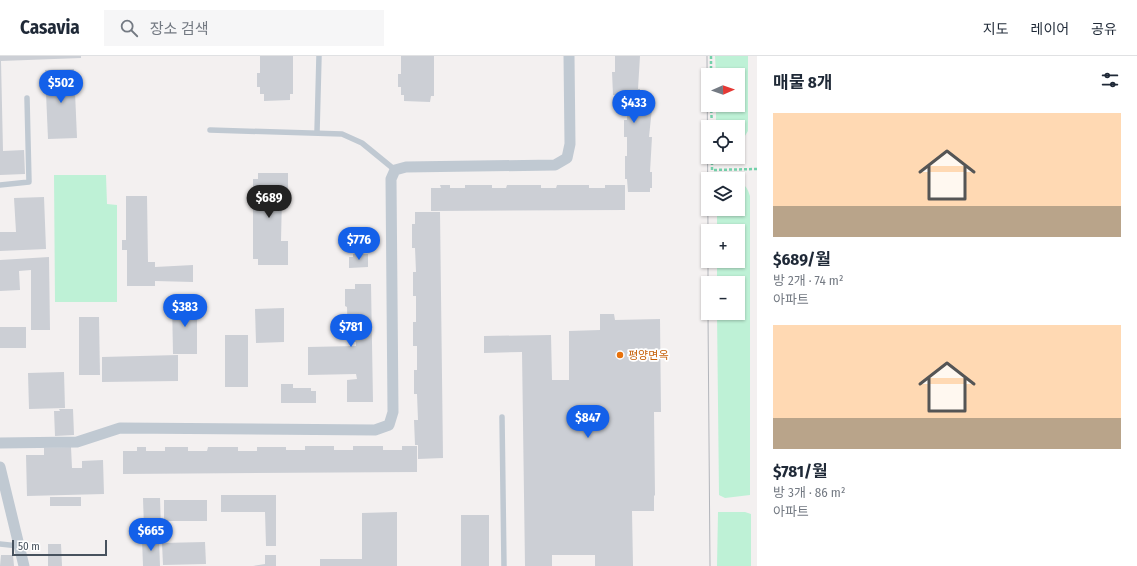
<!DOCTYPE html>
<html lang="ko">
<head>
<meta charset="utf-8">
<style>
  body { margin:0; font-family:"Fira Sans Condensed","Noto Sans KR",sans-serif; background:#f6f6f7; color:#1f2937; height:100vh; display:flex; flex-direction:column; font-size:15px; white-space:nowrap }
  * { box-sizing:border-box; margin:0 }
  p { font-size:13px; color:#747a83 }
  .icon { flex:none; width:22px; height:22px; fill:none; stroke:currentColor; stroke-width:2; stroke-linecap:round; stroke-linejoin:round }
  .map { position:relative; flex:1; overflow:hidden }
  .details { display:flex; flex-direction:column; background:#fff; width:380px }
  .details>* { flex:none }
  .needle { width:26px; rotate:88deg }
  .buttons { position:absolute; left:701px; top:12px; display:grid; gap:8px }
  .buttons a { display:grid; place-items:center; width:44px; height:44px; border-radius:0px; background:#fff; box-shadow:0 1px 3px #0004; font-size:20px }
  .scale { position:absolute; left:12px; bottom:10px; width:95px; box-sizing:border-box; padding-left:4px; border:2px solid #47525e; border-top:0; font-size:11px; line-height:14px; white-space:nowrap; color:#47525e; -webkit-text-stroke:3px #fff; paint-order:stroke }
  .price { position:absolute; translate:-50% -34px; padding:0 9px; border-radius:14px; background:#1360e9; color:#fff; font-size:13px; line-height:26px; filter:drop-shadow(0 1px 2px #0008) }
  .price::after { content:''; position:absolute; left:50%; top:24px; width:12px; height:9px; margin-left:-6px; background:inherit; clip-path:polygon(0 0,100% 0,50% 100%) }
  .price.current { background:#222; color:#fff }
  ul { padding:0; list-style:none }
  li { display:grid; align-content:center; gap:8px; height:212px; padding:0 16px }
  li span { display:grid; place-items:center; height:124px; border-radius:0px; color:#555 }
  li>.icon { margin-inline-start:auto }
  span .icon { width:72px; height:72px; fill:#fffc; stroke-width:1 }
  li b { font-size:17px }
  h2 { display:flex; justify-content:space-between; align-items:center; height:48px; padding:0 16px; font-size:17px }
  header { display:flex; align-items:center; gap:24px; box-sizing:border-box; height:56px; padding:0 20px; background:#fff; border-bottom:1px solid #e0e1e3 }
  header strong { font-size:19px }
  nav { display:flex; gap:22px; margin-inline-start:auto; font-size:14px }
  .search { width:280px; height:36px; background:#f6f6f7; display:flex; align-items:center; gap:10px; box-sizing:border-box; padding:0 14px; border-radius:0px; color:#747a83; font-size:15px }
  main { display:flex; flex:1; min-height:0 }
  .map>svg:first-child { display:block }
  .green { fill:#bef1d6 }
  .building { fill:#cccfd5 }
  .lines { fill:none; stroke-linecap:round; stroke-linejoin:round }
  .path { stroke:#74d0aa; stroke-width:2.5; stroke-dasharray:3 2; stroke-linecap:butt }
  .lane { stroke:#c0c9d2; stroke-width:5.5 }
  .street { stroke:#c0c9d2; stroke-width:11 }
  .tram { stroke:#b2b5bb; stroke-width:1 }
  .food-dot { fill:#e8710a; stroke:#fff; stroke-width:1.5 }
  .labels { text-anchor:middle; stroke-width:3.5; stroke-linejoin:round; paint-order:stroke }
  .food-label { font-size:11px; fill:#c56008; stroke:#fff; text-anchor:start }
</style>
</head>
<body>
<header>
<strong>Casavia</strong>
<div class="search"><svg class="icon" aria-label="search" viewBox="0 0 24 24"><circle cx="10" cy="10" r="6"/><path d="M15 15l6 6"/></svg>장소 검색</div>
<nav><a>지도</a><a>레이어</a><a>공유</a></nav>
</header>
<main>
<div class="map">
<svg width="757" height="510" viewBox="0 0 757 510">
  <rect width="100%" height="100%" fill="#f3f0f0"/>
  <!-- green -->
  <g class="green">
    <polygon points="715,0 748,0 748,75 743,83 738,85 738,71 716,71 716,49 738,49 738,19 716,19"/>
    <polygon points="54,119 106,119 107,148 117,149 117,246 55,246"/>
    <path d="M738 126C746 128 748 134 750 140V439L725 442 719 439 717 257H738V227H717V205H738V175H717V153H738Z"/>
    <polygon points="718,456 745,456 751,458 751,510 717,510"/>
  </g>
  <!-- building -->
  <g class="building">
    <polygon points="0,0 81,0 81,2 1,5 3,95 24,94 25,118 0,119"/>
    <polygon points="260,0 293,0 293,38 290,38 290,44 264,45 264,38 260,38 260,31 257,31 257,17 260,17"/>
    <polygon points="401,0 434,0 434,40 431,40 430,46 404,45 404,39 401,39 401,31 398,31 398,18 401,18"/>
    <polygon points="615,0 640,0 638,33 640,33 640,49 638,49 638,52 652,52 649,81 652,81 650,116 652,116 652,132 650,132 650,136 628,136 627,123 625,123 625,100 627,100 627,81 624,81 624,64 627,64 627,52 616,52 615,39 613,39 612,16 615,16"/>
    <polygon points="74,13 77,82 48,83 45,14"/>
    <polygon points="258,117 288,117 288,140 282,140 281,185 288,185 288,209 258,209 258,203 253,203 253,123 258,123"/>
    <polygon points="440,129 450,129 450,132 465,132 465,129 492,129 492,132 506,132 507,129 541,129 541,132 556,132 557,129 589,129 589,132 605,132 605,129 625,129 625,154 431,155 431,132 441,132"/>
    <polygon points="126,140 147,140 148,206 155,206 155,211 193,209 193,226 155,225 155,230 127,230 127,194 122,194 122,184 126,184"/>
    <polygon points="44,141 46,193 0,195 0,176 16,176 14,142"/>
    <polygon points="415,156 440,156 443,402 418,403 418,389 415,389 414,364 418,364 417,338 414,338 414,314 417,314 417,290 413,290 413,266 416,266 416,240 413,240 413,216 416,216 415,192 412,192 412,168 415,168"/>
    <polygon points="353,198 368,198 368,211 349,212 349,201 353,201"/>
    <polygon points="49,201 50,274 31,274 31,214 19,215 20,234 0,235 0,204"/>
    <polygon points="355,228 371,228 373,346 347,346 347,324 357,323 356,318 308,319 308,291 356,290 356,286 348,286 347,251 345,250 345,233 355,233"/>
    <polygon points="172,247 197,247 197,298 173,298"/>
    <polygon points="284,252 284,286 256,287 255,253"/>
    <polygon points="600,258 614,258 615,264 660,263 661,356 654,356 655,439 654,440 654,455 632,455 633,510 595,510 595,499 552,499 552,510 525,510 522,296 484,297 484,280 551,279 552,324 569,324 569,275 600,274"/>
    <polygon points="79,261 99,261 100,319 79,319"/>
    <rect x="0" y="271" width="26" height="21"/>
    <rect x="225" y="279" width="23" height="52"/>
    <polygon points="178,299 178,325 102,326 102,301"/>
    <polygon points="64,316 65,352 29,353 28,317"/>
    <polygon points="281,328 293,328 293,332 311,332 311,335 316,335 316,347 281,347"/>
    <polygon points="59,353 73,353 74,379 55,380 54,355 60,355"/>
    <polygon points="305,390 334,390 334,394 353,394 353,390 383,390 383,394 402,394 402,390 417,390 417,416 123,418 123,395 137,395 137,391 146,391 146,395 165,395 165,391 188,391 188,395 207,395 208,391 238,391 238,395 257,395 257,391 286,391 286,394 305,394"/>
    <polygon points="71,391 72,412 82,412 82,405 103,404 104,438 27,440 26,399 44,399 44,392"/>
    <polygon points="221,439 276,439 276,490 266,490 265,456 221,456"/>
    <rect x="50" y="441" width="31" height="9"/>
    <polygon points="143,442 160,442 161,472 144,473"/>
    <rect x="164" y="444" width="43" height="21"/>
    <polygon points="397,456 397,510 320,510 320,503 362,503 362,457"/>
    <rect x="461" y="459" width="28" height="51"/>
    <polygon points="142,483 159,483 160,510 143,510"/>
    <polygon points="205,486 206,508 163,509 162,487"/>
    <polygon points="48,488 61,488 62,510 48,510"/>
    <polygon points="1,499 13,499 14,510 0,510"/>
    <polygon points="265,499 276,499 276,510 253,510 265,508"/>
  </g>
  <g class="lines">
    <!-- path -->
    <g class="path">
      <polyline points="711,0 711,19"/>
      <polyline points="711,49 712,71"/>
      <polyline points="712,101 712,114 757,113"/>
    </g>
    <!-- lane -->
    <g class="lane">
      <polyline points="210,74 342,78 362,87 395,114"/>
      <polyline points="317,76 319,0"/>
      <polyline points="0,129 29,126 27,42"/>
      <polyline points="502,361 504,510"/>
      <polyline points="0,488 19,490"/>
    </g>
    <!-- street -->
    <g class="street">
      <polyline points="0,387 77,386 120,372 375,374 389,369 393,356 391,123 395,114 406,111 555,109 567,102 570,88 569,0"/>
      <polyline points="0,411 24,510"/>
    </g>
    <!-- tram -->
    <g class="tram">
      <polyline points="707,0 708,179"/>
      <polyline points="708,205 708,227"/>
      <polyline points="708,257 710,510"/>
    </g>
  </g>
  <!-- markers -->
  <circle class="food-dot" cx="620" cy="299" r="4"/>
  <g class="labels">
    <!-- food labels -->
    <g class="food-label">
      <text x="628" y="303">평양면옥</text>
    </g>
  </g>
</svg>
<div class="buttons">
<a><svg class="needle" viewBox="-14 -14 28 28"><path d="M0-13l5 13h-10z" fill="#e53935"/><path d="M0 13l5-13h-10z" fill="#747a83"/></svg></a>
<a><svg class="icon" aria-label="locate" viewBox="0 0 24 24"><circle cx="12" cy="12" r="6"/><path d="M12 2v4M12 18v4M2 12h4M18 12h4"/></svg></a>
<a><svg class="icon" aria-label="layers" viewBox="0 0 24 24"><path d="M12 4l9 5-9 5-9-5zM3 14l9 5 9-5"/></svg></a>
<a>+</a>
<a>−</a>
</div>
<div class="scale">50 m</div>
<b class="price" style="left:61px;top:48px">$502</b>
<b class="price" style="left:634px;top:68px">$433</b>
<b class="price current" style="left:269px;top:163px">$689</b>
<b class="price" style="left:359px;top:205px">$776</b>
<b class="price" style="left:185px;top:272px">$383</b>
<b class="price" style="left:351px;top:292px">$781</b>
<b class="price" style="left:588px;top:383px">$847</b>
<b class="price" style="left:151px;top:496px">$665</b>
</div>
<section class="details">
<h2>매물 8개<svg class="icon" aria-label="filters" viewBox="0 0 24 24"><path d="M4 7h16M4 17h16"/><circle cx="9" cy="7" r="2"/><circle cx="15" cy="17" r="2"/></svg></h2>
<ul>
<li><span style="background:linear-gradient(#ffd9b3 75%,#b9a48a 0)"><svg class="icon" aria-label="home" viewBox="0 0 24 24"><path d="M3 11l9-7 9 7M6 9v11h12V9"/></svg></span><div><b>$689/월</b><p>방 2개 · 74 m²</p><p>아파트</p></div></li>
<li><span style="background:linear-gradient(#ffd9b3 75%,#b9a48a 0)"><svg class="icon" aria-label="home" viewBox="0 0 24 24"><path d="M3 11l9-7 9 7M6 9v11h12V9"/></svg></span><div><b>$781/월</b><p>방 3개 · 86 m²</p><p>아파트</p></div></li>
</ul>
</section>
</main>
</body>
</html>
